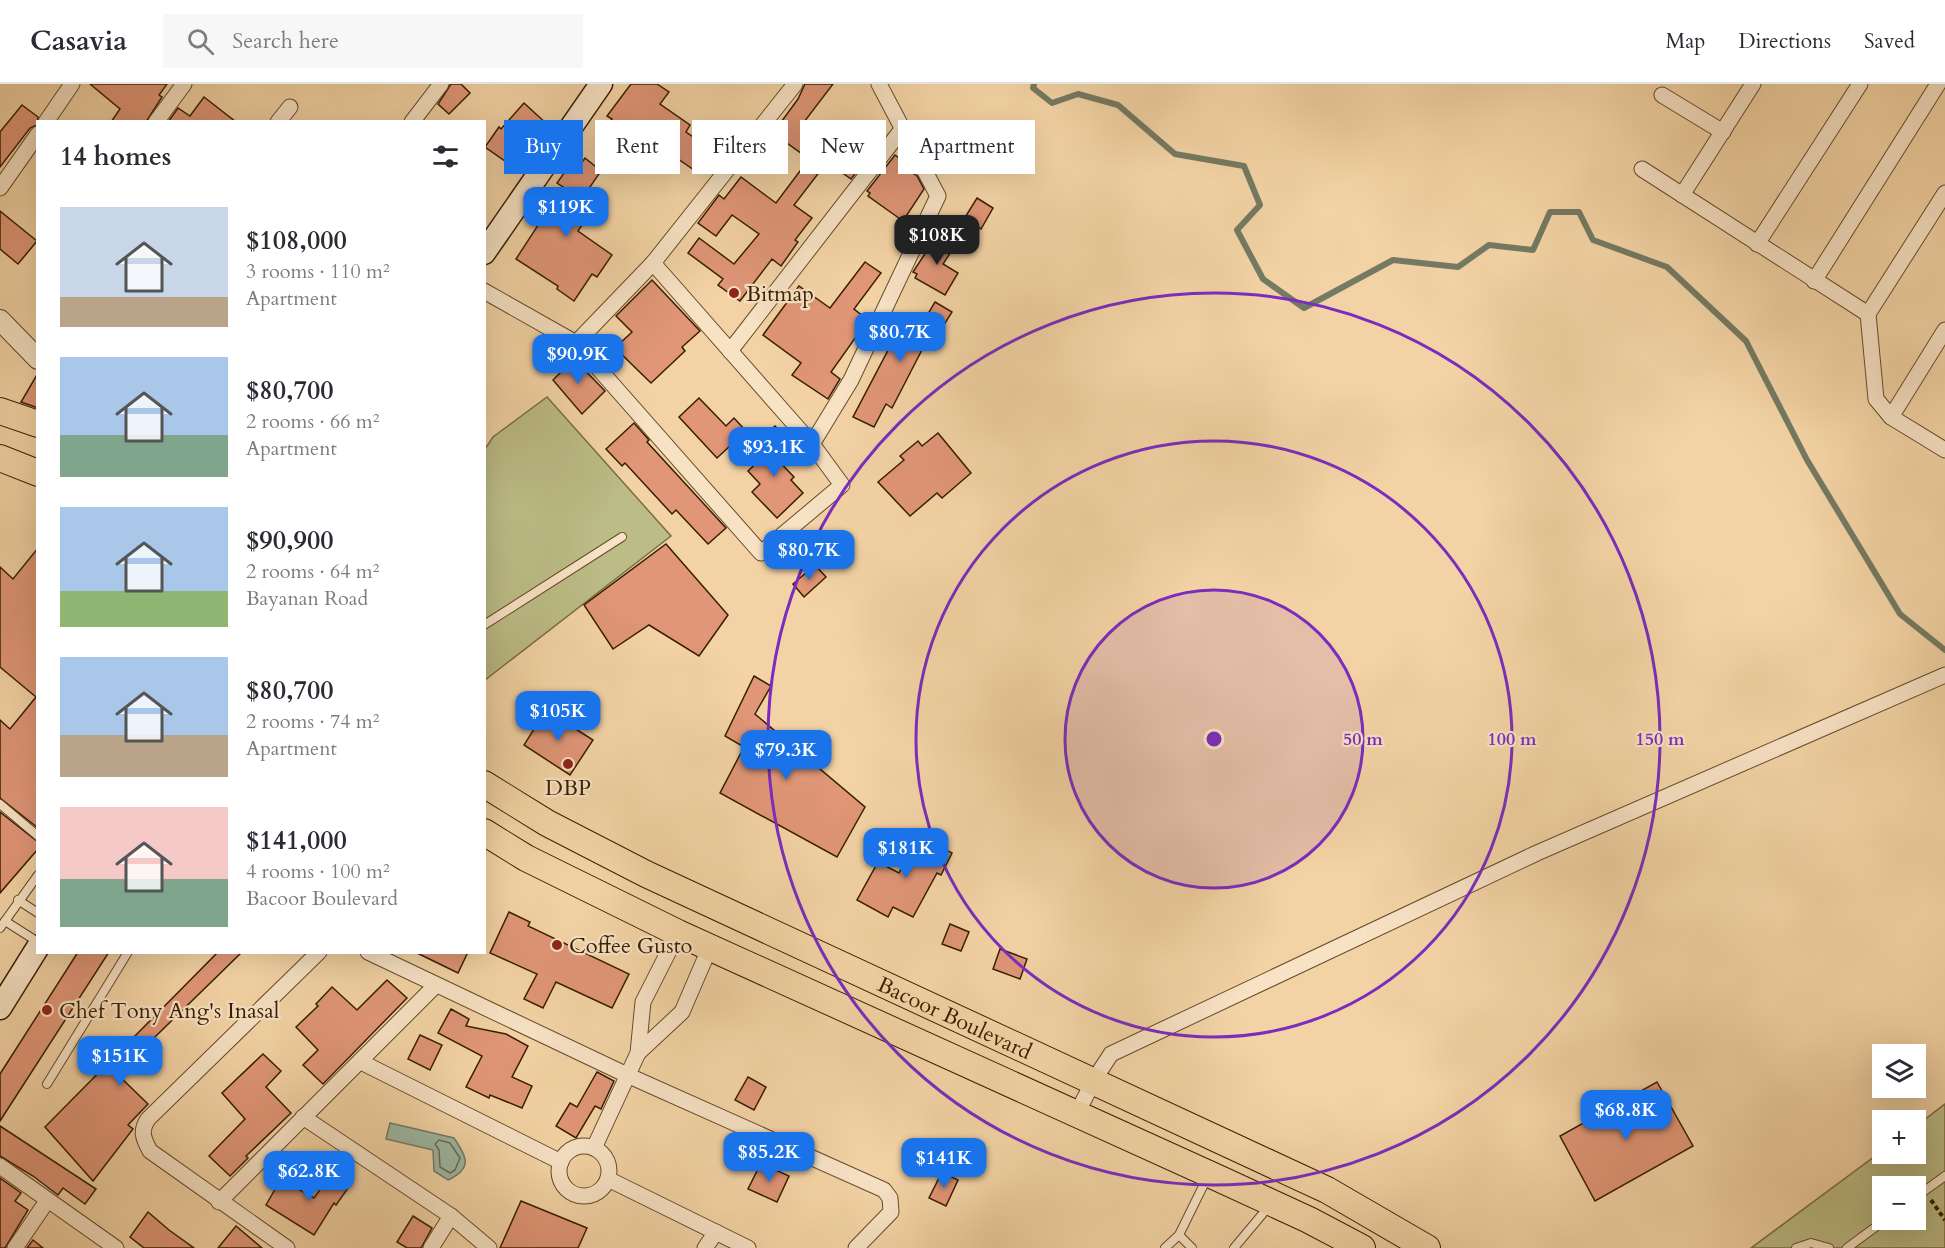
<!DOCTYPE html>
<html lang="en">
<head>
<meta charset="utf-8">
<style>
  body { margin:0; font-family:Cardo,serif; background:#f7f7f7; color:#2b2b33; height:100vh; display:flex; flex-direction:column; font-size:22px; white-space:nowrap }
  * { box-sizing:border-box; margin:0 }
  p { font-size:20px; color:#7c7c81 }
  .icon { flex:none; width:33px; height:33px; fill:none; stroke:currentColor; stroke-width:2; stroke-linecap:round; stroke-linejoin:round }
  .map { position:relative; flex:1; overflow:hidden }
  .sheet { position:absolute; left:36px; top:36px; width:450px; height:834px; display:flex; flex-direction:column; background:#fff; border-radius:0px; box-shadow:0 6px 24px #0002 }
  .sheet>* { flex:none }
  .banner { position:absolute; left:504px; top:36px; width:570px; height:54px; display:flex; gap:12px }
  .fabs { position:absolute; left:1872px; top:960px; display:grid; gap:12px }
  .fabs a { display:grid; place-items:center; width:54px; height:54px; border-radius:0px; background:#fff; box-shadow:0 6px 24px #0002; font-size:30px }
  .price { position:absolute; translate:-50% -51px; padding:0 14px; border-radius:12px; background:#1a73e8; color:#fff; font-size:20px; line-height:39px; filter:drop-shadow(0 2px 3px #0008) }
  .price::after { content:''; position:absolute; left:50%; top:36px; width:18px; height:14px; margin-left:-9px; background:inherit; clip-path:polygon(0 0,100% 0,50% 100%) }
  .price.selected { background:#222; color:#fff }
  ul { padding:0; list-style:none }
  li { display:flex; align-items:center; gap:18px; height:150px; padding:0 24px }
  li span { display:grid; place-items:center; flex:none; width:168px; height:120px; border-radius:0px; color:#555 }
  li>.icon { margin-inline-start:auto }
  span .icon { width:72px; height:72px; fill:#fffc; stroke-width:1 }
  li b { font-size:26px }
  h2 { display:flex; justify-content:space-between; align-items:center; height:72px; padding:0 24px; font-size:26px }
  .chip { padding:0 21px; border-radius:0px; background:#fff; box-shadow:0 6px 24px #0002; font-size:21px; line-height:54px }
  .chip.selected { background:#1a73e8; color:#fff }
  header { display:flex; align-items:center; gap:36px; box-sizing:border-box; height:84px; padding:0 30px; background:#fff; border-bottom:2px solid #e1e1e2 }
  header strong { font-size:28px }
  nav { display:flex; gap:33px; margin-inline-start:auto; font-size:21px }
  .search { width:420px; height:54px; background:#f7f7f7; display:flex; align-items:center; gap:15px; box-sizing:border-box; padding:0 21px; border-radius:0px; color:#7c7c81; font-size:22px }
  .map>svg:first-child { display:block }
  .green { fill:#bcbc86; stroke:#7a6d44; stroke-width:1.5; fill-rule:evenodd }
  .water { fill:#9cb8a4; stroke:#747a63; stroke-width:1.5 }
  .lines { fill:none; stroke-linecap:round; stroke-linejoin:round }
  .shore { stroke:#6a6b52; stroke-width:1.5 }
  .stream { stroke:#747a63; stroke-width:6 }
  .building { fill:#e09677; stroke:#371e01; stroke-width:1.5 }
  .service-casing { stroke:#664b2a; stroke-width:10 }
  .minor-casing { stroke:#664b2a; stroke-width:17 }
  .tertiary-casing { stroke:#664b2a; stroke-width:22 }
  .secondary-casing { stroke:#371e01; stroke-width:25 }
  .primary-casing { stroke:#371e01; stroke-width:28 }
  .path { stroke:#371e01; stroke-width:4; stroke-dasharray:4.5 3; stroke-linecap:butt }
  .service { stroke:#f7e2c4; stroke-width:8 }
  .minor { stroke:#f7e2c4; stroke-width:15 }
  .tertiary { stroke:#f7e2c4; stroke-width:20 }
  .secondary { stroke:#f7e2c4; stroke-width:22 }
  .primary { stroke:#f3d3a5; stroke-width:26 }
  .ring { fill:none; stroke:#7b2cbf; stroke-width:3 }
  .poi-dot { fill:#8f2418; stroke:#f7e2c4; stroke-width:2 }
  .labels { text-anchor:middle; stroke-width:4.5; stroke-linejoin:round; paint-order:stroke }
  .poi-label { font-size:22px; fill:#371e01; stroke:#f7e2c4; text-anchor:start }
  .street-label { font-size:22px; fill:#371e01; stroke:#f7e2c4 }
  .centre { fill:#7b2cbf; stroke:#f7e2c4; stroke-width:3 }
  .ring-label { font-size:18px; text-anchor:middle; font-weight:bold; fill:#7b2cbf; stroke:#f7e2c4; stroke-width:4.5; stroke-linejoin:round; paint-order:stroke }
</style>
</head>
<body>
<header>
<strong>Casavia</strong>
<div class="search"><svg class="icon" aria-label="search" viewBox="0 0 24 24"><circle cx="10" cy="10" r="6"/><path d="M15 15l6 6"/></svg>Search here</div>
<nav><a>Map</a><a>Directions</a><a>Saved</a></nav>
</header>
<div class="map">
<svg width="1945" height="1164" viewBox="0 0 1945 1164">
  <rect width="100%" height="100%" fill="#f3d3a5"/>
  <filter id="stains"><feTurbulence type="fractalNoise" baseFrequency=".00333" numOctaves="4"/><feColorMatrix values="0 0 0 0 .2 0 0 0 0 .09 0 0 0 0 .02 0 0 0 .5 -.17"/></filter>
  <radialGradient id="worn" r=".72"><stop offset=".6" stop-color="#630" stop-opacity="0"/><stop offset="1" stop-color="#630" stop-opacity=".3"/></radialGradient>
  <!-- green -->
  <g class="green">
    <polygon points="547,313 671,452 485,596 485,365 493,353"/>
    <path d="M1945 1020V1164H1751L1882 1067V1070H1916V1042ZM1882 1102H1916V1136H1882Z"/>
  </g>
  <!-- water -->
  <path class="water" d="M390 1039 454 1054C467 1073 473 1084 448 1096L434 1087 433 1066 386 1055Z"/>
  <g class="lines">
    <!-- shore -->
    <polygon class="shore" points="439,1056 450,1059 460,1074 455,1086 450,1089 440,1083 439,1066 435,1060"/>
    <!-- stream -->
    <polyline class="stream" points="1034,0 1033,4 1052,19 1078,10 1118,21 1175,70 1244,82 1260,121 1237,146 1263,195 1304,224 1393,176 1458,183 1489,161 1533,166 1550,128 1579,128 1593,156 1667,183 1746,257 1807,376 1900,530 1945,566"/>
  </g>
  <!-- building -->
  <g class="building">
    <polygon points="90,0 167,0 159,11 162,13 146,38 111,38 120,25"/>
    <polygon points="451,0 461,0 470,9 449,30 438,20"/>
    <polygon points="631,0 657,0 669,8 660,20 690,41 686,48 709,64 694,86 668,68 666,71 646,58 632,80 601,51 612,35 607,32"/>
    <polygon points="805,0 833,0 804,38 830,57 836,49 868,73 851,95 827,78 794,121 812,134 795,156 798,158 781,182 772,175 740,217 718,201 723,195 688,169 699,154 734,180 759,150 732,131 716,152 698,139 719,111 724,115 741,93 776,119 809,75 773,49 798,15"/>
    <polygon points="204,13 236,38 168,38 178,24 190,32"/>
    <polygon points="524,19 549,42 529,64 533,67 519,87 485,63 499,43 501,45"/>
    <polygon points="22,21 38,33 37,41 30,44 0,83 0,48"/>
    <polygon points="974,47 983,63 959,76 950,60"/>
    <polygon points="895,71 909,82 907,85 917,92 924,105 903,137 868,112 870,109 867,107"/>
    <polygon points="585,74 601,87 570,132 582,141 578,147 612,171 597,193 592,190 574,217 557,205 558,202 516,175 563,103 557,99 569,82 576,87"/>
    <polygon points="977,114 993,124 981,145 964,135"/>
    <polygon points="0,127 37,157 18,180 0,165"/>
    <polygon points="938,150 956,160 943,180 958,189 945,211 915,194 917,190 913,188"/>
    <polygon points="865,178 881,189 854,225 868,236 831,288 840,295 828,315 792,291 801,279 763,251 799,202 830,224"/>
    <polygon points="652,196 700,247 682,263 685,267 651,299 615,264 632,248 616,232"/>
    <polygon points="935,218 952,228 929,265 924,262 892,324 886,320 874,343 853,333 906,232 922,240"/>
    <polygon points="571,272 605,307 582,330 553,296 562,287 559,284"/>
    <polygon points="38,289 38,324 21,318"/>
    <polygon points="699,314 726,342 734,334 746,347 717,374 679,333"/>
    <polygon points="634,339 649,356 647,358 726,444 708,460 676,426 672,430 625,379 622,382 606,365"/>
    <polygon points="775,342 786,353 770,368 794,393 791,396 803,409 777,434 752,408 760,400 748,387 769,367 759,357"/>
    <polygon points="938,349 971,389 942,414 937,409 910,432 878,398 904,376 900,372 918,357 922,362"/>
    <polygon points="666,460 728,531 699,572 649,541 613,565 584,521"/>
    <polygon points="38,464 38,744 0,714 0,636 10,645 36,613 0,583 0,483 13,495"/>
    <polygon points="815,481 826,493 804,513 793,500"/>
    <polygon points="754,592 771,602 755,630 865,723 837,773 720,709 744,663 725,652"/>
    <polygon points="546,626 593,656 570,691 524,661"/>
    <polygon points="0,728 38,758 38,765 0,809"/>
    <polygon points="922,745 936,752 933,759 952,769 941,791 937,789 913,833 893,823 888,833 857,816 878,778 899,789"/>
    <polygon points="509,828 530,838 528,842 629,890 612,924 556,898 543,924 524,915 537,890 490,869"/>
    <polygon points="950,840 969,848 961,867 942,860"/>
    <polygon points="1000,865 1027,875 1020,895 993,885"/>
    <polygon points="78,868 109,868 0,1037 0,990"/>
    <polygon points="218,868 242,868 117,990 148,1020 128,1041 133,1045 93,1097 45,1043"/>
    <polygon points="415,868 468,868 458,889"/>
    <polygon points="387,896 407,914 323,1000 303,981 318,966 296,943 318,922 316,920 332,903 357,926"/>
    <polygon points="451,925 469,935 466,942 506,950 528,962 512,993 532,1002 522,1024 490,1011 489,1014 466,1003 482,972 438,949"/>
    <polygon points="420,951 442,961 430,986 408,975"/>
    <polygon points="263,970 281,987 266,1003 291,1029 246,1072 248,1074 230,1092 209,1072 245,1035 222,1009"/>
    <polygon points="597,988 614,997 601,1025 595,1022 576,1054 556,1042 570,1019 577,1023"/>
    <polygon points="748,993 766,1003 754,1026 735,1016"/>
    <polygon points="1657,998 1693,1062 1595,1117 1560,1052"/>
    <polygon points="0,1042 96,1105 85,1120 63,1104 58,1111 33,1092 0,1072"/>
    <polygon points="761,1079 789,1092 777,1118 748,1105"/>
    <polygon points="335,1085 353,1097 336,1121 334,1119 314,1151 266,1121 281,1095 314,1114"/>
    <polygon points="942,1088 958,1096 946,1122 929,1114"/>
    <polygon points="0,1094 21,1109 15,1117 28,1126 5,1164 0,1164"/>
    <polygon points="521,1117 587,1144 578,1164 500,1164"/>
    <polygon points="148,1128 169,1146 194,1164 144,1164 130,1153"/>
    <polygon points="413,1132 432,1144 421,1164 407,1164 397,1158"/>
    <polygon points="236,1142 262,1164 218,1164"/>
    <polygon points="33,1156 43,1164 27,1164"/>
  </g>
  <g class="lines">
    <!-- service casing -->
    <g class="service-casing">
      <g id="service">
        <polyline points="484,541 622,453"/>
        <polyline points="0,720 38,752"/>
        <polyline points="18,816 38,829"/>
        <polyline points="5,837 38,858"/>
        <polyline points="0,844 38,791"/>
        <polyline points="47,1000 128,868"/>
        <polyline points="1916,1113 1945,1092"/>
        <polyline points="1179,1151 1192,1164"/>
        <polyline points="1165,1164 1179,1151 1207,1094"/>
        <polyline points="1234,1164 1270,1121"/>
        <polyline points="1796,1164 1811,1159 1829,1164"/>
        <polyline points="1847,1164 1885,1136"/>
      </g>
    </g>
    <!-- minor casing -->
    <g class="minor-casing">
      <g id="minor">
        <polyline points="1662,11 1723,48"/>
        <polyline points="46,38 72,0"/>
        <polyline points="156,38 184,0"/>
        <polyline points="278,38 290,23"/>
        <polyline points="412,38 441,0"/>
        <polyline points="1642,85 1868,230 1876,315 1891,333 1945,366"/>
        <polyline points="0,104 38,50"/>
        <polyline points="1682,111 1753,0"/>
        <polyline points="1757,160 1860,0"/>
        <polyline points="1814,197 1938,0"/>
        <polyline points="484,207 576,259 761,469 842,401 812,360 653,179"/>
        <polyline points="1868,230 1945,109"/>
        <polyline points="576,259 653,179 795,0"/>
        <polyline points="730,267 903,44"/>
        <polyline points="1891,333 1945,246"/>
        <polyline points="812,360 851,296 938,112 879,0"/>
        <polyline points="368,868 627,991 884,1106 890,1114 891,1128 856,1164"/>
        <polyline points="638,969 682,928 710,863"/>
        <polyline points="361,978 561,1078"/>
        <polyline points="1077,1029 1094,996 1111,970 1537,769 1945,591"/>
        <polyline points="303,1033 451,1132 489,1164"/>
        <circle cx="584" cy="1087" r="25"/>
        <polyline points="594,1064 638,969 643,918 678,849"/>
        <polyline points="0,1082 116,1164"/>
        <polyline points="608,1095 748,1164"/>
        <polyline points="219,1118 435,902"/>
        <polyline points="15,1164 47,1117"/>
        <path d="M287 1164 150 1067C143 1054 140 1047 148 1035L319 868"/>
        <polyline points="431,1164 451,1132"/>
        <polyline points="705,1164 716,1148"/>
      </g>
    </g>
    <!-- tertiary casing -->
    <g class="tertiary-casing">
      <polyline id="tertiary" points="0,236 38,275"/>
    </g>
    <!-- secondary casing -->
    <g class="secondary-casing">
      <g id="secondary">
        <polyline points="484,169 601,0"/>
        <polyline points="0,924 38,863"/>
      </g>
    </g>
    <!-- primary casing -->
    <g class="primary-casing">
      <g id="primary">
        <polyline points="0,327 38,340"/>
        <polyline points="0,374 38,389"/>
        <path id="s1" d="M484 700 547 739 646 790 1327 1106 1427 1164"/>
        <polyline points="484,748 526,774 678,849 1220,1095 1309,1136 1362,1164"/>
      </g>
    </g>
    <!-- path -->
    <polyline class="path" points="1931,1116 1945,1136"/>
    <!-- service -->
    <use href="#service" class="service"/>
    <!-- minor -->
    <use href="#minor" class="minor"/>
    <!-- tertiary -->
    <use href="#tertiary" class="tertiary"/>
    <!-- secondary -->
    <use href="#secondary" class="secondary"/>
    <!-- primary -->
    <use href="#primary" class="primary"/>
  </g>
  <!-- distance rings -->
  <circle cx="1214" cy="655" r="149" fill="#7b2cbf" fill-opacity=".12"/>
  <g class="ring">
    <circle cx="1214" cy="655" r="149"/>
    <circle cx="1214" cy="655" r="298"/>
    <circle cx="1214" cy="655" r="446"/>
  </g>
  <!-- markers -->
  <g class="poi-dot">
    <circle cx="734" cy="209" r="6"/>
    <circle cx="568" cy="680" r="6"/>
    <circle cx="557" cy="861" r="6"/>
    <circle cx="47" cy="926" r="6"/>
  </g>
  <g class="labels">
    <!-- poi labels -->
    <g class="poi-label">
      <text x="746" y="217">Bitmap</text>
      <text x="568" y="711" text-anchor="middle">DBP</text>
      <text x="569" y="869">Coffee Gusto</text>
      <text x="59" y="934">Chef Tony Ang's Inasal</text>
    </g>
    <!-- street labels -->
    <g class="street-label">
      <text dy="8" stroke="none"><textPath href="#s1" startOffset="526">Bacoor Boulevard</textPath></text>
    </g>
  </g>
  <circle cx="1214" cy="655" r="9" class="centre"/>
  <g class="ring-label">
    <text x="1363" y="661">50 m</text>
    <text x="1512" y="661">100 m</text>
    <text x="1660" y="661">150 m</text>
  </g>
  <rect width="100%" height="100%" filter="url(#stains)"/>
  <rect width="100%" height="100%" fill="url(#worn)"/>
</svg>
<div class="fabs">
<a><svg class="icon" aria-label="layers" viewBox="0 0 24 24"><path d="M12 4l9 5-9 5-9-5zM3 14l9 5 9-5"/></svg></a>
<a>+</a>
<a>−</a>
</div>
<b class="price" style="left:566px;top:154px">$119K</b>
<b class="price selected" style="left:937px;top:182px">$108K</b>
<b class="price" style="left:900px;top:279px">$80.7K</b>
<b class="price" style="left:578px;top:301px">$90.9K</b>
<b class="price" style="left:774px;top:394px">$93.1K</b>
<b class="price" style="left:809px;top:497px">$80.7K</b>
<b class="price" style="left:558px;top:658px">$105K</b>
<b class="price" style="left:786px;top:697px">$79.3K</b>
<b class="price" style="left:906px;top:795px">$181K</b>
<b class="price" style="left:120px;top:1003px">$151K</b>
<b class="price" style="left:1626px;top:1057px">$68.8K</b>
<b class="price" style="left:769px;top:1099px">$85.2K</b>
<b class="price" style="left:944px;top:1105px">$141K</b>
<b class="price" style="left:309px;top:1118px">$62.8K</b>
<div class="banner">
<a class="chip selected">Buy</a>
<a class="chip">Rent</a>
<a class="chip">Filters</a>
<a class="chip">New</a>
<a class="chip">Apartment</a>
</div>
<section class="sheet">
<h2>14 homes<svg class="icon" aria-label="filters" viewBox="0 0 24 24"><path d="M4 7h16M4 17h16"/><circle cx="9" cy="7" r="2"/><circle cx="15" cy="17" r="2"/></svg></h2>
<ul>
<li><span style="background:linear-gradient(#c9d6e8 75%,#b9a48a 0)"><svg class="icon" aria-label="home" viewBox="0 0 24 24"><path d="M3 11l9-7 9 7M6 9v11h12V9"/></svg></span><div><b>$108,000</b><p>3 rooms · 110 m²</p><p>Apartment</p></div></li>
<li><span style="background:linear-gradient(#a9c7e8 65%,#7fa58c 0)"><svg class="icon" aria-label="home" viewBox="0 0 24 24"><path d="M3 11l9-7 9 7M6 9v11h12V9"/></svg></span><div><b>$80,700</b><p>2 rooms · 66 m²</p><p>Apartment</p></div></li>
<li><span style="background:linear-gradient(#a9c7e8 70%,#8fb573 0)"><svg class="icon" aria-label="home" viewBox="0 0 24 24"><path d="M3 11l9-7 9 7M6 9v11h12V9"/></svg></span><div><b>$90,900</b><p>2 rooms · 64 m²</p><p>Bayanan Road</p></div></li>
<li><span style="background:linear-gradient(#a9c7e8 65%,#b9a48a 0)"><svg class="icon" aria-label="home" viewBox="0 0 24 24"><path d="M3 11l9-7 9 7M6 9v11h12V9"/></svg></span><div><b>$80,700</b><p>2 rooms · 74 m²</p><p>Apartment</p></div></li>
<li><span style="background:linear-gradient(#f6c9c9 60%,#7fa58c 0)"><svg class="icon" aria-label="home" viewBox="0 0 24 24"><path d="M3 11l9-7 9 7M6 9v11h12V9"/></svg></span><div><b>$141,000</b><p>4 rooms · 100 m²</p><p>Bacoor Boulevard</p></div></li>
</ul>
</section>
</div>
</body>
</html>
